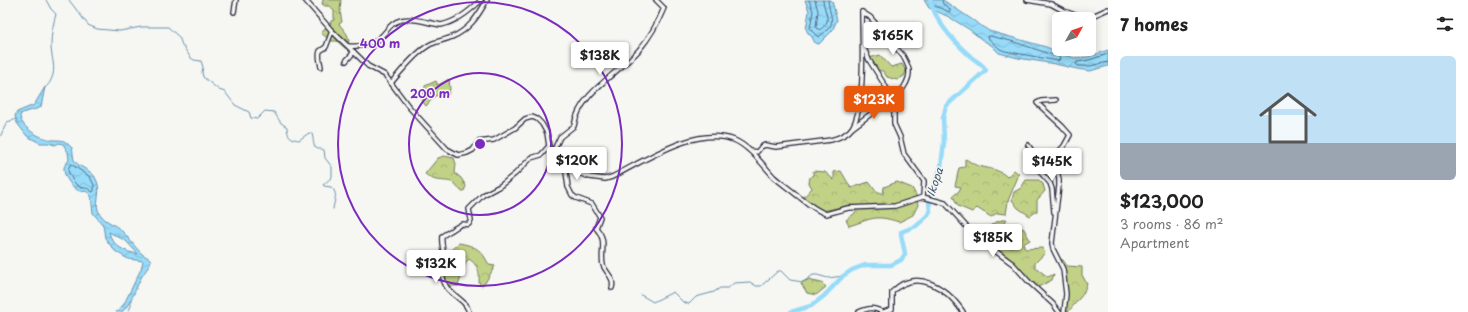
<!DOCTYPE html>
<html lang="en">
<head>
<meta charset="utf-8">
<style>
  body { margin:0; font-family:"Playpen Sans",sans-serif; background:#f6f6f6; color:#222; height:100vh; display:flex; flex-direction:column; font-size:15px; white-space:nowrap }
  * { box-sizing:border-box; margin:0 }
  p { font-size:13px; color:#767676 }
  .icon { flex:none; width:22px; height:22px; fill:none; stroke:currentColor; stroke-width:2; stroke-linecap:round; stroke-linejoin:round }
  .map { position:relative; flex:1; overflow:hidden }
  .side { display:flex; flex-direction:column; background:#fff; width:360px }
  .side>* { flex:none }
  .needle { width:26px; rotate:50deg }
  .buttons { position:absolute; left:1052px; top:12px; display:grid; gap:8px }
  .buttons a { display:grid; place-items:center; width:44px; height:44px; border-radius:6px; background:#fff; box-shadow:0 2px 10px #0003; font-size:20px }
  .price { position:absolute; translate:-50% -34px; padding:0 9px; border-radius:4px; background:#fff; color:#222; font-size:13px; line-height:26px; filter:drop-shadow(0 1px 2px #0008) }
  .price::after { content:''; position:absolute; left:50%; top:24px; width:12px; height:9px; margin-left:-6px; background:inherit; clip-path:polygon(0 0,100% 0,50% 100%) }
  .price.selected { background:#ea580c; color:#fff }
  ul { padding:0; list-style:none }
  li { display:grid; align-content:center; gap:8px; height:212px; padding:0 12px }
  li span { display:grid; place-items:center; height:124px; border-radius:6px; color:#555 }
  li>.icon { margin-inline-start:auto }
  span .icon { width:72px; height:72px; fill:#fffc; stroke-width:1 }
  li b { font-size:17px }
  h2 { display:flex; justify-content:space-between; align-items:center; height:48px; padding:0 12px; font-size:17px }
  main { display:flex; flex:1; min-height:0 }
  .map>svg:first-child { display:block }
  .forest { fill:url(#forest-crowns); stroke:#727a60 }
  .water { fill:url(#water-waves); stroke:#6891ad; fill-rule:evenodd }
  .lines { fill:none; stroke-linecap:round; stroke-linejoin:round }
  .shore { stroke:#516c87; stroke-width:1 }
  .stream { stroke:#6891ad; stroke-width:1 }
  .river { stroke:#97dbf9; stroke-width:4.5 }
  .minor-casing { stroke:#22223b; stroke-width:6 }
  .minor { stroke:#f6f6f2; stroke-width:3.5 }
  .ring { fill:none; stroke:#7b2cbf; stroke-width:2 }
  .labels { text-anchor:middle; stroke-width:3; stroke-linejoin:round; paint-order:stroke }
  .water-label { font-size:11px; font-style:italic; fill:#455a74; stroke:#f6f6f2 }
  .centre { fill:#7b2cbf; stroke:#f6f6f2; stroke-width:2 }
  .ring-label { font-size:12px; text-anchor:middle; font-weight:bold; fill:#7b2cbf; stroke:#f6f6f2; stroke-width:3; stroke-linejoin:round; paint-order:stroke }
</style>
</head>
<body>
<main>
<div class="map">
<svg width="1108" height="312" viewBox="0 0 1108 312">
  <defs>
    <pattern id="forest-crowns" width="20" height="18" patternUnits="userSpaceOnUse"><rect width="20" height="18" fill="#c1d286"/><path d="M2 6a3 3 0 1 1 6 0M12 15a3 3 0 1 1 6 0" fill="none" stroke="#a6b475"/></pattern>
    <pattern id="water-waves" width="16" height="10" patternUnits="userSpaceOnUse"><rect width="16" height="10" fill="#97dbf9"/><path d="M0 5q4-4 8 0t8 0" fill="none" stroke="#82bcd6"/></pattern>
  </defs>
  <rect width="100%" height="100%" fill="#f6f6f2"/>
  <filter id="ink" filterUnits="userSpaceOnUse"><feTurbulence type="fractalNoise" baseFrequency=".025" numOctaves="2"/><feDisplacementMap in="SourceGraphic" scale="8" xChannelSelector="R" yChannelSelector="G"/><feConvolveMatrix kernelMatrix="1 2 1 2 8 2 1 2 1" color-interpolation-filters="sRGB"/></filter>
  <g filter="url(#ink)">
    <!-- forest -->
    <g class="forest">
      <polygon points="323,0 341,0 340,11 342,22 339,24 347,34 349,41 346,49 337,41 331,41 321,33 325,28 330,26 331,21 334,20 334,11 330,6 325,6 322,4"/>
      <path d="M880 55 891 67 902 64 906 71 904 76 897 80 887 77 883 71C875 71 872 64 869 58Z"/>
      <polygon points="449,79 450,89 448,95 443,93 435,96 426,106 422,101 425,86 436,81 438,85"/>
      <path d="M444 156 454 158 456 164 455 173 461 178 466 186 464 191H461C453 179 449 182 437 180 433 180 428 176 425 174L438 158Z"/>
      <path d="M965 159C969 160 972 164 976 165 987 169 998 168 1007 177L1014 170 1019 174 1008 201 1006 214 997 213 991 217 977 208 972 212 958 206 953 196 959 191 961 187 955 186 959 168 965 167Z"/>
      <path d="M813 171 825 172 834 180V172L841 171 851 188 869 182 875 190 883 194 884 187 897 182 912 188 916 195 918 205 913 215 899 222C874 214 872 219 849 226L846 220 855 213 857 206 850 205 823 211 806 207 805 202 803 198 812 188 809 183 810 177 813 175Z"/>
      <polygon points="1026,180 1039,180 1043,184 1045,191 1037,200 1037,211 1030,216 1018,208 1012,200 1014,192 1021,188"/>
      <polygon points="1007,219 1003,225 1008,228 1015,226 1024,229 1030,240 1023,244 1025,249 1042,248 1045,253 1035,263 1035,267 1048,277 1054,274 1052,280 1036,288 1017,266 990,247 998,244 1011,248 1010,242 1004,236 992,236 987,228 998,221"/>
      <path d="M459 243C476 246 482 250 489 265L495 266 485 283 481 286 479 283C480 272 478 265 469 259L466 262 458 286H444C438 268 443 255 459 243Z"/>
      <polygon points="1058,258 1063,260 1067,266 1082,267 1082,275 1087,284 1083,294 1068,312 1066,312 1066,289"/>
      <polygon points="810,279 812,281 822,283 826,287 816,295 807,293 801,283"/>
    </g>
    <!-- water -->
    <g class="water">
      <polygon points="805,0 831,0 832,1 837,20 832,31 819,44 815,43 812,37 808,33 806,29 809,11"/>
      <polygon points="924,0 943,0 989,31 1046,47 1074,58 1088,57 1108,50 1108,66 1090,71 1077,69 1055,64 1018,58 999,53 991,45 981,39 970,30 949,17 929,8"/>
      <path d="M45 87 41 107C34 111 26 110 20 115 20 127 38 137 48 139 53 141 59 139 64 141 67 143 69 145 72 148 73 151 73 156 74 160 79 168 90 169 95 177 103 191 95 200 98 210 102 221 113 223 121 230 128 237 134 246 141 253 144 256 148 257 151 260 150 266 145 271 142 276 135 289 132 302 122 312H116L124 304 141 269 143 261 128 259 115 251 111 246 105 238 103 225 93 213 91 196 86 191C76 195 63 177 64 168 64 165 67 163 69 160L68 152 63 144 59 143 55 145 48 143H40L27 136 17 123 15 116 17 112 34 105ZM109 232 126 241 138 254C125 252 112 246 109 232Z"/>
    </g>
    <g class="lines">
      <!-- shore -->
      <g class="shore">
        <path d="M809 0 813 11 810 29 818 37C839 23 830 20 828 0"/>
        <path d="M815 0 818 11 816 27 819 30C834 22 824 13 823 0"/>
        <polyline points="928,0 932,5 950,12 950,9 943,4 942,0"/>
        <polygon points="990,36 1011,41 1059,57 1060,59 1058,61 1005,51 1000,49 989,39 988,37"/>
        <polyline points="1108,54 1089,60 1077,62 1076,64 1078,66 1090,66 1108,62"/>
        <path d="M71 164 90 177 94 185V191L92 192C88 188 87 188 83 188 75 187 70 176 68 170Z"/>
      </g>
      <!-- stream -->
      <g class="stream">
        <path d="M69 0 88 25 97 29 120 31 141 27H168L179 37 182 45 191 58 194 60 201 61 203 67 202 72 203 77 219 90 225 92 235 105 249 112 251 118 257 119 265 111 274 112 281 123 287 127C287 136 291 139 299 140L309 133 312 134C314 139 312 147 318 149 320 149 322 149 324 150L325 158 332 167V177L323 185 324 186 331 187C339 194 334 200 333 209"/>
        <path d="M45 88C47 86 50 83 51 80 57 69 51 57 51 46 51 34 53 25 56 14L51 9 46 0"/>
        <polyline points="0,137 7,122 17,119"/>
        <polyline points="641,295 653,302 673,292 683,302 689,304 696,297 714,292 720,288 728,288 734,283 750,282 756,286 761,286 778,271 781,271 790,280 803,282 813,275 817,275 828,278 843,276"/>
        <polyline points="128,312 131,306 131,300"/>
      </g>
      <!-- river -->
      <path class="river" d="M791 312 811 306 824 296 843 276 852 270 865 265H891L901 260 905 254C904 246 901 239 901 232L916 226 927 216 930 211 929 201 941 167 944 142 943 118 946 106 986 70C982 63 975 61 970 56 953 41 936 22 930 0"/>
      <!-- minor casing -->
      <g class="minor-casing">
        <g id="minor">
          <path d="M305 0 332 31 361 59 368 66 385 75 409 107 447 149 458 155 467 153 473 150 478 142 494 140 515 128 525 119 532 117 537 119 542 124 547 133 549 146 552 154 575 172 590 177 605 179 612 177C644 161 696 125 734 140 749 146 763 165 774 177 782 184 790 189 798 196 807 203 815 210 826 214L848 208 895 206 923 197 945 203 975 236 1013 264 1029 282 1053 304 1059 312"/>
          <polyline points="1027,0 1051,4 1064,11 1086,19 1108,9"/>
          <polyline points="234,12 236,0"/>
          <path d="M348 46C357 47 368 45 377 40 386 34 389 23 401 20 413 17 428 23 441 25 456 22 470 11 481 0"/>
          <polyline points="863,46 869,60 889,92 888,101 892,106 894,112 894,124 900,137 904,154 924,181 923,197"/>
          <polyline points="346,61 354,52"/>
          <path d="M321 67C320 61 318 56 320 51L326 47 332 31"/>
          <path d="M391 83C401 71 417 51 431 44 438 41 445 40 452 37 469 30 478 16 487 0"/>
          <polyline points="1056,100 1041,101 1037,103 1062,126 1070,135 1064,146 1055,156 1055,164 1059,179 1059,186 1052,243 1053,249 1063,269 1066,294 1064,312"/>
          <path d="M852 128 888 101 891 96C901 96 910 80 909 70 908 65 905 60 903 56L870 17 862 12"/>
          <polyline points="1028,145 1035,155 1041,173 1050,183 1052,189 1054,212"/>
          <path d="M751 151 757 152 761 147 765 145 776 147 831 140C838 138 848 134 852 128 866 106 862 39 862 12"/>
          <path d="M552 154 560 137 574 126C579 93 618 74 639 50 649 38 658 23 664 8L656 0"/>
          <path d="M565 164 568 187 572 195 576 198 592 204 600 217 596 228C608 241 600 250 603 265 606 273 615 278 612 288"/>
          <path d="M469 312C466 301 455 297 448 289 439 278 444 265 443 252 443 247 441 242 442 236 444 235 461 224 462 224 465 224 467 225 469 224L471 220 469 209 483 195 500 186 515 174 531 158 541 155 549 146"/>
          <path d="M859 312C868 308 873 307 882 312"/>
          <path d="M884 312 892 309V292C917 267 947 288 963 312"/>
        </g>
      </g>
      <!-- minor -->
      <use href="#minor" class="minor"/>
    </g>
  </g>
  <!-- distance rings -->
  <g class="ring">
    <circle cx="480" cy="144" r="71"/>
    <circle cx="480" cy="144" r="142"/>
  </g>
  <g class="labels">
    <!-- water labels -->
    <g class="water-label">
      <text transform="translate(935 182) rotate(-71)" y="4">Ikopa</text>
    </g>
  </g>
  <circle cx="480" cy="144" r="6" class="centre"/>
  <g class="ring-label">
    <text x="380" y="48">400 m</text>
    <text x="430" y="98">200 m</text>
  </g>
</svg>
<div class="buttons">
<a><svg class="needle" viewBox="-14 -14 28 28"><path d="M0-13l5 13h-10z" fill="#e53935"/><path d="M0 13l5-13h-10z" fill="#767676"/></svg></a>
</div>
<b class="price" style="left:893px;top:56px">$165K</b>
<b class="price" style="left:600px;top:76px">$138K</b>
<b class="price selected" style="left:874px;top:120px">$123K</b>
<b class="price" style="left:577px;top:181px">$120K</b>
<b class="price" style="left:1052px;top:182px">$145K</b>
<b class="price" style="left:993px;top:258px">$185K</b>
<b class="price" style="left:436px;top:284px">$132K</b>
</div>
<section class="side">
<h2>7 homes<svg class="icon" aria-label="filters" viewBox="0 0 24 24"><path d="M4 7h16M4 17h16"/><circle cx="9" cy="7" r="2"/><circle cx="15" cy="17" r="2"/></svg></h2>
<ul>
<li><span style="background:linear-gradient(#bfe0f5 70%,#9aa5b1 0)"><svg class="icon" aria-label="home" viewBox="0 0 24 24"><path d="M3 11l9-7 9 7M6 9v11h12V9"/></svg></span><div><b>$123,000</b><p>3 rooms · 86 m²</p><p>Apartment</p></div></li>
</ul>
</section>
</main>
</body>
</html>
